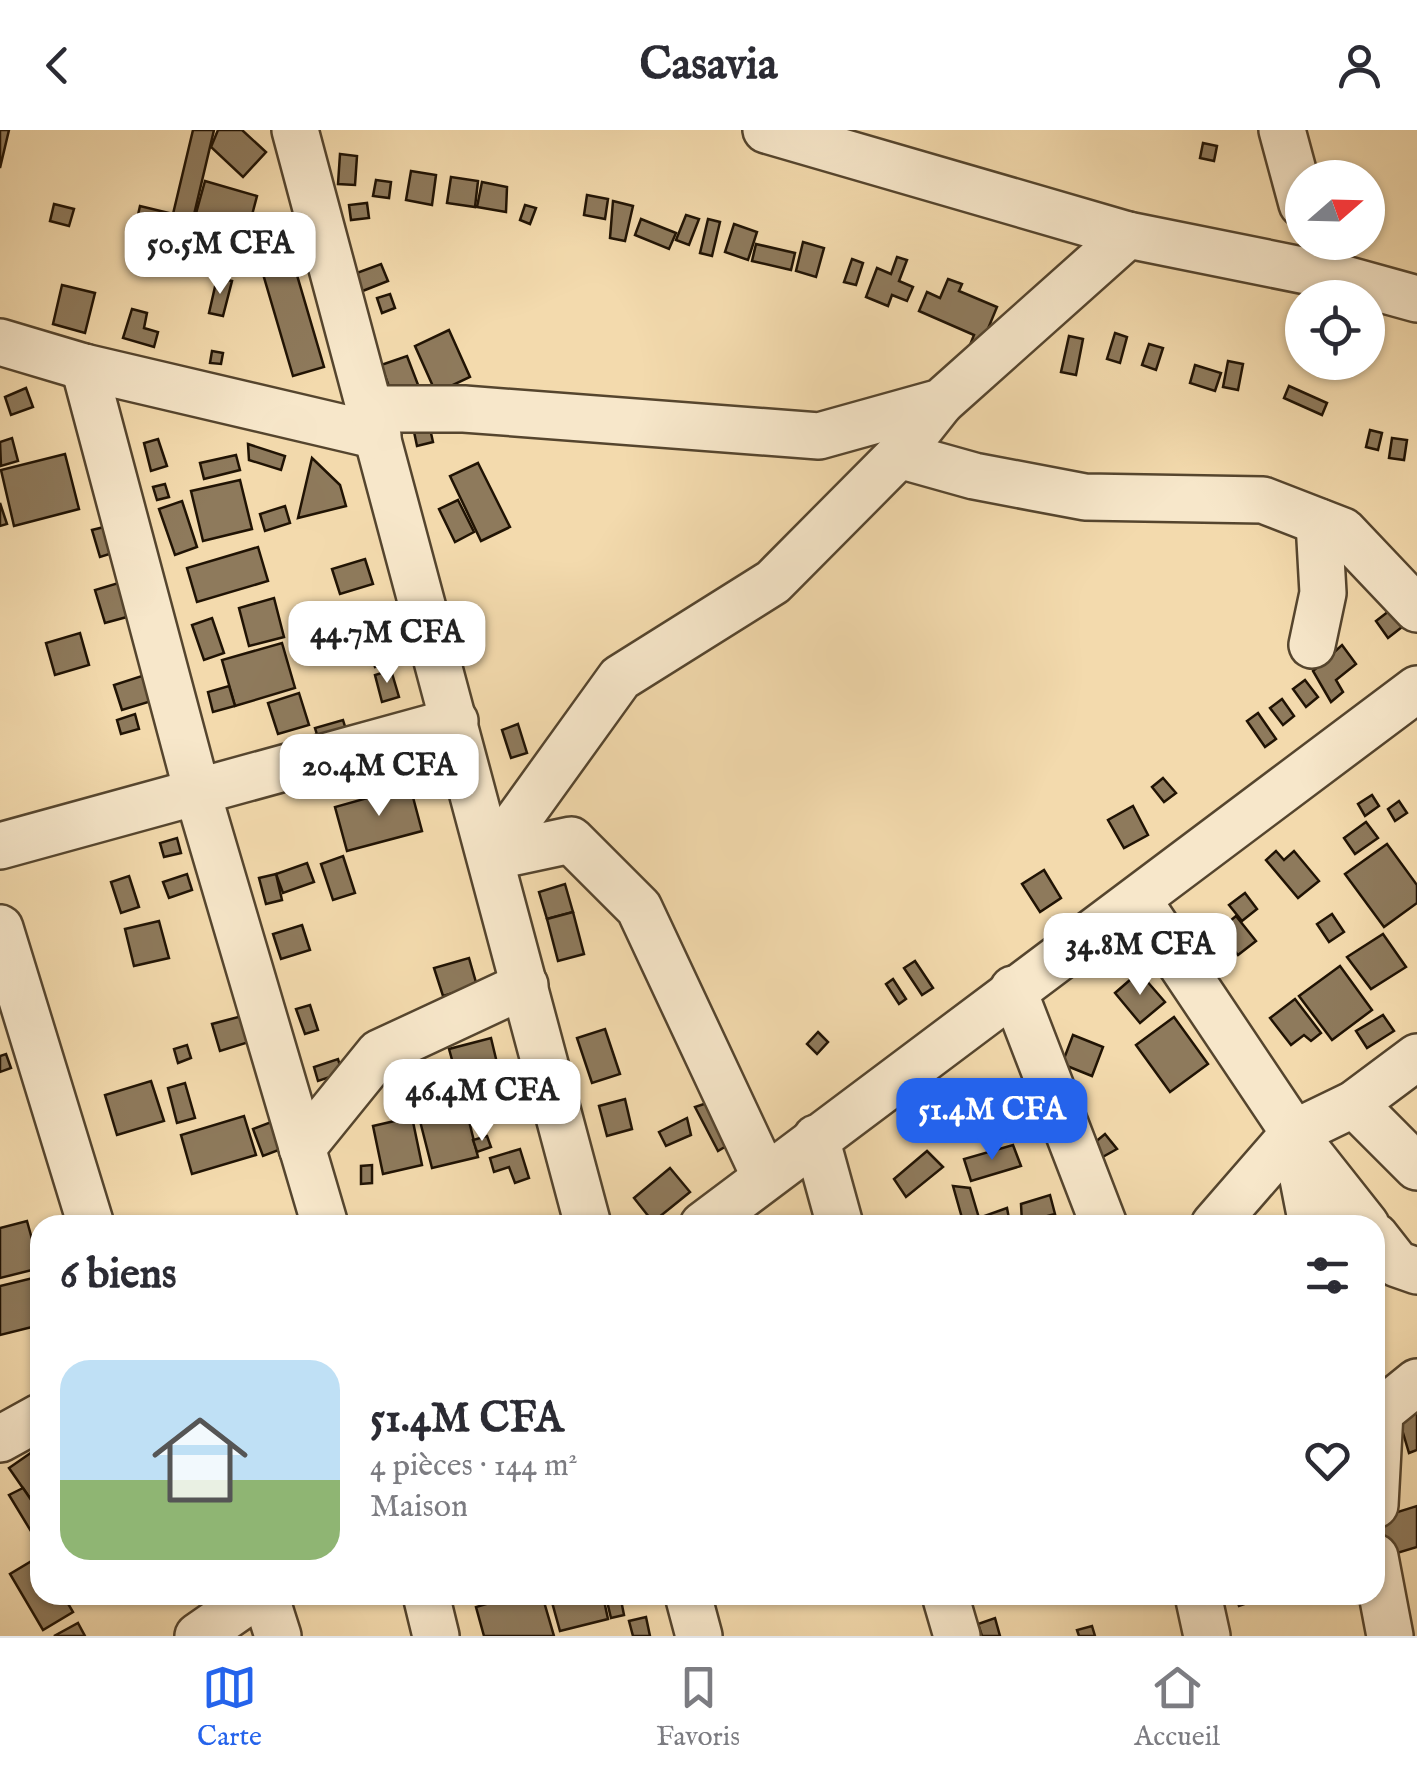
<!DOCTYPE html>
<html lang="fr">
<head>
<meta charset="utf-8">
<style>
  body { margin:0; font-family:"IM FELL English",serif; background:#f7f7f7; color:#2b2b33; height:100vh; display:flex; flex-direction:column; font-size:38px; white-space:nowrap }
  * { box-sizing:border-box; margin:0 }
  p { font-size:32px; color:#7c7c81 }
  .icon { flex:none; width:55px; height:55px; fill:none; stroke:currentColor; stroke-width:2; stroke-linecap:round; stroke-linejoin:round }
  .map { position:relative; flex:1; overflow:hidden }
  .sheet { position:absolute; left:30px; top:1085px; width:1355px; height:390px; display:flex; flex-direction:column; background:#fff; border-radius:30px; box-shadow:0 2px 8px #0004 }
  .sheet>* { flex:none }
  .needle { width:65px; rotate:70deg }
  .tools { position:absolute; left:1285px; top:30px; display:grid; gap:20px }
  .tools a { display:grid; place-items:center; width:100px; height:100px; border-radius:50%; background:#fff; box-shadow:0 2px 8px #0004; font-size:50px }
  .price { position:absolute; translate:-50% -85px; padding:0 22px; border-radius:20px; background:#fff; color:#222; font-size:32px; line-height:65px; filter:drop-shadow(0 2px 5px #0008) }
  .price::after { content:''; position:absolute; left:50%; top:60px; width:30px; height:22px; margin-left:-15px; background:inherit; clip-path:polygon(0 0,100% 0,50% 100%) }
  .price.active { background:#2563eb; color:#fff }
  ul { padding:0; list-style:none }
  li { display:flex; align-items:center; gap:30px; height:250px; padding:0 30px }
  li span { display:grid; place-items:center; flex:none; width:280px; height:200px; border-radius:30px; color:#555 }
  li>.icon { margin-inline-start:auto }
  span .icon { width:120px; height:120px; fill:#fffc; stroke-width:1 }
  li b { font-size:42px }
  h2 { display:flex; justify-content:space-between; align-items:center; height:120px; padding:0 30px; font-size:42px }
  header { display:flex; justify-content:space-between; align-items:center; height:130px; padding:0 30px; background:#fff; font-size:45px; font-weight:700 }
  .dock { display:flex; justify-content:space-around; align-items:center; height:140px; border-top:2px solid #e1e1e2; background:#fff; font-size:28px; color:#7c7c81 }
  .dock a { display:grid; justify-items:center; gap:5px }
  .dock .active { color:#2563eb }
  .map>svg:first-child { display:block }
  .building { fill:#8e7a5c; stroke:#201304; stroke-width:2.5 }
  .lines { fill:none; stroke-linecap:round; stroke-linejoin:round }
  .minor-casing { stroke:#55452e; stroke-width:50 }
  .minor { stroke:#f7e7ca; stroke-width:45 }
</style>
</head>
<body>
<header><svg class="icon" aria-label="back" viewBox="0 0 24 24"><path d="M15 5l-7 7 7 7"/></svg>Casavia<svg class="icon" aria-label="person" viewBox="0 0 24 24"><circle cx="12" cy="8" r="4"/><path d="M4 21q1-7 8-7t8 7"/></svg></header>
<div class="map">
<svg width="1417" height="1506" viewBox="0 0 1417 1506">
  <rect width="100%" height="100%" fill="#f3daad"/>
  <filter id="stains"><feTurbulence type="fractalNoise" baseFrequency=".002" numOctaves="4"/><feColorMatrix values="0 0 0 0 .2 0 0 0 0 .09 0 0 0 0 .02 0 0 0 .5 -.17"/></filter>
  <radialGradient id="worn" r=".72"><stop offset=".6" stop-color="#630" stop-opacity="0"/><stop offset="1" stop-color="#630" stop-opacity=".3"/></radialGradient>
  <!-- building -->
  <g class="building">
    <polygon points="0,0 9,0 0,38"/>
    <polygon points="193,0 214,0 188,110 135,98 140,76 173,84"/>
    <polygon points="218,0 242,0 266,22 243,47 211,17"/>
    <polygon points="1203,13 1217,16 1214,31 1200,28"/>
    <polygon points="340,24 357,26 355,55 338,54"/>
    <polygon points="411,41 436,45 432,75 406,70"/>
    <polygon points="451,47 478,51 475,77 447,73"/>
    <polygon points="376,50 391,52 389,68 373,66"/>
    <polygon points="205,51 257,66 247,104 255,106 250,122 190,105"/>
    <polygon points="482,52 507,57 506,82 477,77"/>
    <polygon points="587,65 608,69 605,89 584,85"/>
    <polygon points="613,71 633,76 625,111 610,108"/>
    <polygon points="367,73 369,88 351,90 349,75"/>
    <polygon points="54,74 74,79 69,96 50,91"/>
    <polygon points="525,75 536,78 530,94 520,90"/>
    <polygon points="279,84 324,237 293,246 248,93"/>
    <polygon points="686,85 699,89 689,115 676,110"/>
    <polygon points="641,89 676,103 669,119 635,105"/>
    <polygon points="708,89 720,92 712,126 700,123"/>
    <polygon points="734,94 757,102 748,130 725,122"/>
    <polygon points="803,112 824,118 816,147 796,141"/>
    <polygon points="756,114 795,123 791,140 752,131"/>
    <polygon points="201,117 235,126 230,145 196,135"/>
    <polygon points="897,127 907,130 899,151 913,157 907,171 892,165 888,176 866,167 877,138 891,144"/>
    <polygon points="852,129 863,133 856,155 844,152"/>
    <polygon points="381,134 388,151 360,162 354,144"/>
    <polygon points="217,148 232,151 223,186 209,183"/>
    <polygon points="948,149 962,154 959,161 997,177 980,218 970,215 974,205 919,181 927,162 940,168"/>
    <polygon points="62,155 95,163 85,203 53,194"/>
    <polygon points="390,164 395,178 382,183 377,168"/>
    <polygon points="132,179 147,183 144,198 158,202 154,217 123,208"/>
    <polygon points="449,200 470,247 436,263 415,216"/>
    <polygon points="1115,203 1127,207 1120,233 1107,229"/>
    <polygon points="1069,206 1083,209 1076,245 1061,242"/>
    <polygon points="1149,214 1163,218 1156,240 1142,235"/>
    <polygon points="212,221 223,223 221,234 210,233"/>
    <polygon points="407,226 420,260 394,270 381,235"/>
    <polygon points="1228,231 1243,234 1238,260 1223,257"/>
    <polygon points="1195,235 1221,243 1215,261 1190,253"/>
    <polygon points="1289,256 1327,273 1322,285 1284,268"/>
    <polygon points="26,258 33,277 11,285 5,267"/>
    <polygon points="429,294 433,312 417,316 413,297"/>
    <polygon points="1370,300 1382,303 1378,320 1366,317"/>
    <polygon points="12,308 18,331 1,336 0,312"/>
    <polygon points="1392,308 1407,310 1404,330 1389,328"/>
    <polygon points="158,309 167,336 151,341 144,313"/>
    <polygon points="248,314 285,326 281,340 249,330"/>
    <polygon points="65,324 79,379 14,396 1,340"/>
    <polygon points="236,325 240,340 204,349 200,333"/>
    <polygon points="312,328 340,355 346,376 298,388"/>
    <polygon points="478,333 510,397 481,411 450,346"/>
    <polygon points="240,350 252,399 203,411 191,361"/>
    <polygon points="165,354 169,367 157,370 153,357"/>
    <polygon points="458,370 474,402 455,412 439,379"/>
    <polygon points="182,371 197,417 175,425 159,379"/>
    <polygon points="0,373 7,394 0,396"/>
    <polygon points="285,376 290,393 265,401 260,384"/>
    <polygon points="108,396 116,422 100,427 92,400"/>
    <polygon points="258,417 268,451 197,472 187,438"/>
    <polygon points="365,429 373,454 340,464 332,439"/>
    <polygon points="125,451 134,485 105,493 95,460"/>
    <polygon points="274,468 284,507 249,516 239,478"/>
    <polygon points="1398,474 1411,490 1388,508 1376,491"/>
    <polygon points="212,488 224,523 204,530 192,495"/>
    <polygon points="379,495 390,533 375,537 365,499"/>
    <polygon points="80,503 89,535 55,545 46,513"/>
    <polygon points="282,513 295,558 235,576 222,530"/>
    <polygon points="1342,515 1356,534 1336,550 1343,562 1331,572 1313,541"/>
    <polygon points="391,540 399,567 382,572 375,545"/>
    <polygon points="148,544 155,570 122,580 114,555"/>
    <polygon points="1305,550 1318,567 1306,577 1293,559"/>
    <polygon points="229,556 235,576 213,582 208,562"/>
    <polygon points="299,563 309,595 278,604 268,573"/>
    <polygon points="1282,569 1294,586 1283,595 1270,578"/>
    <polygon points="1258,583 1276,609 1265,617 1247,591"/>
    <polygon points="135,584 139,599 121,604 117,590"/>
    <polygon points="343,590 348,606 320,614 315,598"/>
    <polygon points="518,594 527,623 511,628 502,600"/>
    <polygon points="1163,648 1176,663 1164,672 1152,657"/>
    <polygon points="410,656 422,701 347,721 335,677"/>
    <polygon points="1372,665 1379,676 1365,686 1358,674"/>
    <polygon points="1399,671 1407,683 1395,691 1388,679"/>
    <polygon points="1133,676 1148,705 1124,718 1108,690"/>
    <polygon points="1366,692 1378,708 1355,724 1344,708"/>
    <polygon points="177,708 181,723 164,727 160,713"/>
    <polygon points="1387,714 1417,755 1417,773 1384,797 1345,744"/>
    <polygon points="1276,721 1284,730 1294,721 1319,751 1298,768 1266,730"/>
    <polygon points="343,726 355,763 333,770 321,734"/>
    <polygon points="307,733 314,752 283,763 276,744"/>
    <polygon points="1044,740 1061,768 1040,782 1022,754"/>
    <polygon points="187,744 192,760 169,768 163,752"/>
    <polygon points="276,744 282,770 266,774 259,748"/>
    <polygon points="129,746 139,777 121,783 111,752"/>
    <polygon points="565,754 573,782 547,789 539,762"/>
    <polygon points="1245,763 1257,779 1242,791 1229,775"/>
    <polygon points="573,782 584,824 558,831 547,789"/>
    <polygon points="1332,784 1344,802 1329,812 1317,794"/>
    <polygon points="1236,786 1256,811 1238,825 1218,801"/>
    <polygon points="159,791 169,828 134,836 125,799"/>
    <polygon points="302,795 310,820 281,829 273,804"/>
    <polygon points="1383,804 1406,837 1371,859 1347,827"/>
    <polygon points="469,828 477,856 443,866 434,838"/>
    <polygon points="915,831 933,858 922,865 904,838"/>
    <polygon points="1340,836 1372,880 1332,910 1299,866"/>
    <polygon points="1139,842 1165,872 1140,893 1115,863"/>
    <polygon points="893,849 906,869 899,874 886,854"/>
    <polygon points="1295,869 1321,903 1311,911 1304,905 1291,915 1270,888"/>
    <polygon points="310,875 318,900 305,904 296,879"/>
    <polygon points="1383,885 1394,901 1367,918 1356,901"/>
    <polygon points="242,886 249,912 220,921 212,894"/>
    <polygon points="1174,887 1208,934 1170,962 1136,915"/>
    <polygon points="605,899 620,944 592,953 577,908"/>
    <polygon points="818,902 828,912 817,924 807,914"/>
    <polygon points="1073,905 1103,917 1092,946 1062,934"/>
    <polygon points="491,908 497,933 456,944 449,919"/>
    <polygon points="187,915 191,928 178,933 174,919"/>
    <polygon points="6,924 11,938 0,942 0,926"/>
    <polygon points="338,929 342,943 318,951 314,937"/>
    <polygon points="151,951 164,991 117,1005 105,965"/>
    <polygon points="185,953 195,988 177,993 168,958"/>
    <polygon points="1002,968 1010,983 982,1005 968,991"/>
    <polygon points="625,969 632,999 607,1006 599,976"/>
    <polygon points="710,972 736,1010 718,1021 695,977"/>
    <polygon points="466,979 478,1027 432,1038 420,991"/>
    <polygon points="244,986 256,1025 192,1044 181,1005"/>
    <polygon points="412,987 422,1035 383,1044 373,996"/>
    <polygon points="687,988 691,1005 666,1016 659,1002"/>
    <polygon points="279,989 289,1016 263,1026 253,999"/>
    <polygon points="1105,1004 1117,1019 1099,1029 1093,1014"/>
    <polygon points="487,1006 491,1017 477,1022 473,1010"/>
    <polygon points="1013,1015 1021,1036 971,1051 964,1029"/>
    <polygon points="520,1019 529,1048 515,1053 509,1037 494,1042 490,1028"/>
    <polygon points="927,1021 943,1037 906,1067 894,1049"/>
    <polygon points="372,1035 372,1053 361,1054 361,1036"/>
    <polygon points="670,1038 690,1062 653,1092 634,1068"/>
    <polygon points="953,1056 970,1058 979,1088 1007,1078 1010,1094 964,1095"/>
    <polygon points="1050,1065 1055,1084 1022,1093 1021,1074"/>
    <polygon points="27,1091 40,1138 0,1148 0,1098"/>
    <polygon points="37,1147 40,1195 0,1205 0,1156"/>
    <polygon points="1417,1281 1417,1320 1409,1323 1398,1286"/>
    <polygon points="35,1320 40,1327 40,1374 36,1377 9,1338"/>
    <polygon points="23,1358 40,1383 40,1416 9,1365"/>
    <polygon points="1417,1376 1417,1417 1384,1427 1375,1389"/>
    <polygon points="40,1426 40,1465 63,1465 73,1482 43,1500 10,1444"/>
    <polygon points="517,1465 542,1465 554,1506 484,1506 476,1477"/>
    <polygon points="550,1465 603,1466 608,1489 560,1501"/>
    <polygon points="620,1465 624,1485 611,1488 606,1467"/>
    <polygon points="1235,1465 1270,1465 1239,1476"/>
    <polygon points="646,1487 650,1506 633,1506 629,1491"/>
    <polygon points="995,1488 1000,1506 982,1506 978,1494"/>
    <polygon points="78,1493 85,1506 54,1506"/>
    <polygon points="1092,1496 1095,1506 1079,1506 1077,1500"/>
  </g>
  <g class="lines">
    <!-- minor casing -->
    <g class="minor-casing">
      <g id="minor">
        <polyline points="295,0 588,1095"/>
        <polyline points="766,0 1128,105 1341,148 1417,169"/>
        <polyline points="1282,0 1302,74"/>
        <polyline points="0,212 84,237 378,306"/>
        <polyline points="84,237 197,661 325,1095"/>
        <polyline points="371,279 464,279 819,306 941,272 1128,105"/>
        <polyline points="899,325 974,346 1085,367 1263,370 1343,401 1417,479"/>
        <polyline points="1312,515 1323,463 1319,392"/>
        <polyline points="0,716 455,591"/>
        <polyline points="491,727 620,548 773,452 899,325 941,272"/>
        <polyline points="491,727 571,710 639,778 765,1047"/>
        <polyline points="1138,770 1294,1003 1312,1095"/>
        <polyline points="0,798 91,1095"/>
        <polyline points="1013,859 1104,1095"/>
        <polyline points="1354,974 1417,1037"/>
        <polyline points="816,1008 840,1095"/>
        <polyline points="1298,1009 1366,1095"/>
        <polyline points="302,1018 379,923 525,855"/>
        <polyline points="703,1095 1417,559"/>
        <polyline points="1214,1095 1294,1003 1354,974 1417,927"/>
        <polyline points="1375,1106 1397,1134 1417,1141"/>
        <polyline points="0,1309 40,1287"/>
        <polyline points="1375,1375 1380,1282 1417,1252"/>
        <polyline points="1375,1427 1390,1506"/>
        <polyline points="265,1465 278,1506"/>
        <polyline points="426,1465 436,1506"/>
        <polyline points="688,1465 699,1506"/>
        <polyline points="945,1465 957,1506"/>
        <polyline points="1198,1465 1207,1506"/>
        <polyline points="198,1506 257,1465"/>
      </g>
    </g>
    <!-- minor -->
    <use href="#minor" class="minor"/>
  </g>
  <rect width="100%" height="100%" filter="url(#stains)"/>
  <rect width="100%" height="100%" fill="url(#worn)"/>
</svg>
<div class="tools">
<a><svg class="needle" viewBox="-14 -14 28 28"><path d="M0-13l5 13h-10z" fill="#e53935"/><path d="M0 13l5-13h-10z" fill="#7c7c81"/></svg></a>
<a><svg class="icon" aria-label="locate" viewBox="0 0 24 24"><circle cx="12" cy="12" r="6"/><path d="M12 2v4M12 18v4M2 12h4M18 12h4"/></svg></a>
</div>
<b class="price" style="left:220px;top:167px">50.5M CFA</b>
<b class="price" style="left:387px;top:556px">44.7M CFA</b>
<b class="price" style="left:379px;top:689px">20.4M CFA</b>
<b class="price" style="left:1140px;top:868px">34.8M CFA</b>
<b class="price" style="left:482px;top:1014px">46.4M CFA</b>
<b class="price active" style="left:992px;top:1033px">51.4M CFA</b>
<section class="sheet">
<h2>6 biens<svg class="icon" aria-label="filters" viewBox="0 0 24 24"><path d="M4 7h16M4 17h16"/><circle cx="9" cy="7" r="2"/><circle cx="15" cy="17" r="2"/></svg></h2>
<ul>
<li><span style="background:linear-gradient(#bfe0f5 60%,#8fb573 0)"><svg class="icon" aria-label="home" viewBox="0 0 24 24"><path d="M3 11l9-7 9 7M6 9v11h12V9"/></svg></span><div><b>51.4M CFA</b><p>4 pièces · 144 m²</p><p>Maison</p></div><svg class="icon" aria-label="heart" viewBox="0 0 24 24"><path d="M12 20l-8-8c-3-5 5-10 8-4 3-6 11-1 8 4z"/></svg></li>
</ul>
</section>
</div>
<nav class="dock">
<a class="active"><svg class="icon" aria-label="map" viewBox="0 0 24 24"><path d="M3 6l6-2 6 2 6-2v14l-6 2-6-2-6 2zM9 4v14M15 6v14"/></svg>Carte</a>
<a><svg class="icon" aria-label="saved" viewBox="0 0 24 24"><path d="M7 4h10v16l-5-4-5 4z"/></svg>Favoris</a>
<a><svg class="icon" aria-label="home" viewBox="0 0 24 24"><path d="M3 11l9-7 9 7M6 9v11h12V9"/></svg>Accueil</a>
</nav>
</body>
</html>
